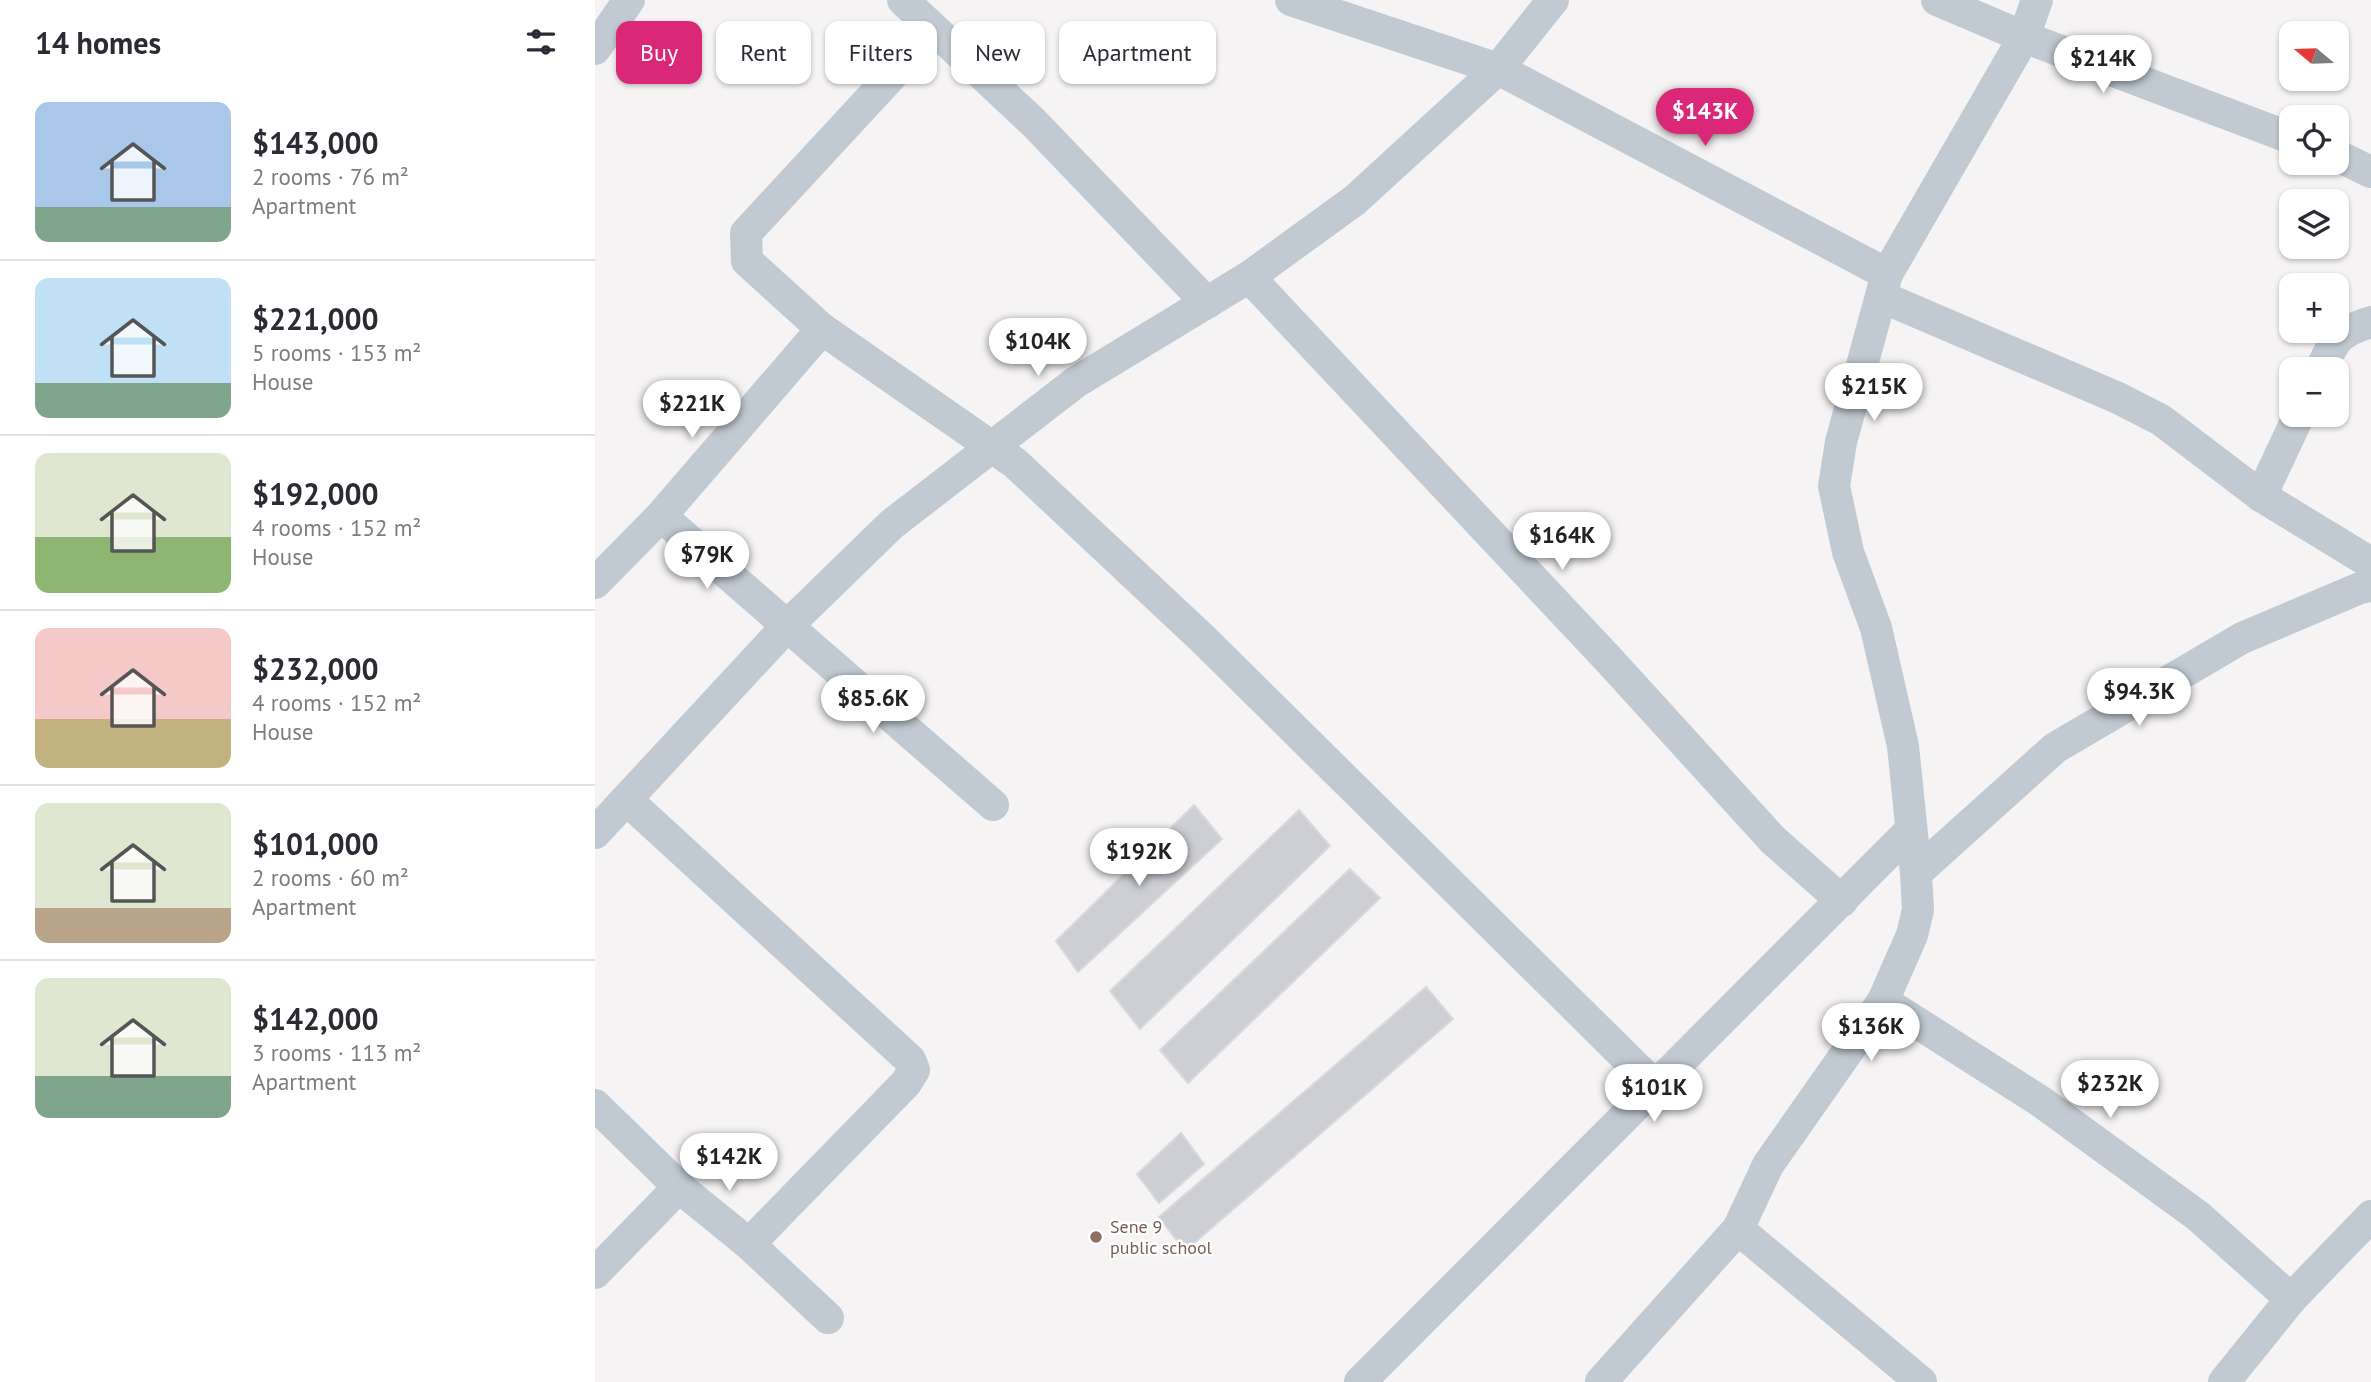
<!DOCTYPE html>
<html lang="en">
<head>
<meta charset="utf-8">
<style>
  body { margin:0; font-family:"PT Sans",sans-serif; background:#f7f7f7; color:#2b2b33; height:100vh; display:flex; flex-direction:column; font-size:26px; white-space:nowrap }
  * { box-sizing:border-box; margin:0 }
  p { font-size:23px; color:#7c7c81 }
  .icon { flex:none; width:38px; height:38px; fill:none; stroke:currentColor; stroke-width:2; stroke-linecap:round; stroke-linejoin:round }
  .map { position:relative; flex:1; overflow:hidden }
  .sheet { display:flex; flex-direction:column; background:#fff; width:595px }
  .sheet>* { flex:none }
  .hud { position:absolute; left:21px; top:21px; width:665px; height:63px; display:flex; gap:14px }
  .needle { width:46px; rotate:289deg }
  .buttons { position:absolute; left:1684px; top:21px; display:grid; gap:14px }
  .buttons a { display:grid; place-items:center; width:70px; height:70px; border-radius:14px; background:#fff; box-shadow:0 2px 5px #0004; font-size:35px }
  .price { position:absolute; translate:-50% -60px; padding:0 16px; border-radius:24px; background:#fff; color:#222; font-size:23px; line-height:46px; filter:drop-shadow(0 2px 4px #0008) }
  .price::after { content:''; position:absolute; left:50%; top:42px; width:21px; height:16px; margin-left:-10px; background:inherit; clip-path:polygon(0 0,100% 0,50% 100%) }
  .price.selected { background:#db2777; color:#fff }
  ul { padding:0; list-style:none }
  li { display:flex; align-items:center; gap:21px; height:175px; padding:0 35px }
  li+li { border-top:2px solid #e1e1e2 }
  li span { display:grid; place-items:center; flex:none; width:196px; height:140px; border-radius:14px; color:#555 }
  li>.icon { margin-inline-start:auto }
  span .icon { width:84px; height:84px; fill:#fffc; stroke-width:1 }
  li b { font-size:30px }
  h2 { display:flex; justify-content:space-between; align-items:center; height:84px; padding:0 35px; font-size:30px }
  .pill { padding:0 24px; border-radius:14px; background:#fff; box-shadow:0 2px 5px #0004; font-size:24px; line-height:63px }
  .pill.selected { background:#db2777; color:#fff }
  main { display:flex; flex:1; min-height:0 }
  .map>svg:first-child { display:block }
  .building { fill:#cdcfd5; stroke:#d7d9de; stroke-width:2 }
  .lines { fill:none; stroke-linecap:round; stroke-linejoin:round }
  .street { stroke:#c1cad2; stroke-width:32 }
  .education-dot { fill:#8d6e63; stroke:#fff; stroke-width:2.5 }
  .labels { text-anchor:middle; stroke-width:5; stroke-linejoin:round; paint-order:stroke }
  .education-label { font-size:18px; fill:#785e54; stroke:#fff; text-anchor:start }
</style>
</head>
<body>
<main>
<section class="sheet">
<h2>14 homes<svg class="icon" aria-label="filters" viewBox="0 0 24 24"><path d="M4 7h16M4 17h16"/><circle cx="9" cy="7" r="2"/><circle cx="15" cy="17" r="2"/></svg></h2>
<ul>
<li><span style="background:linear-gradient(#a9c7e8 75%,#7fa58c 0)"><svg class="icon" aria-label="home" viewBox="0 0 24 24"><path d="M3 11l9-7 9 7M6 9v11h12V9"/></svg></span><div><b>$143,000</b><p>2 rooms · 76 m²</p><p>Apartment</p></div></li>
<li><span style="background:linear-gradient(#bfe0f5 75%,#7fa58c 0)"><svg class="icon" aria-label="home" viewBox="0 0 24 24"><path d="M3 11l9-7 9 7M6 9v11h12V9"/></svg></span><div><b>$221,000</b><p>5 rooms · 153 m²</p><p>House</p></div></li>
<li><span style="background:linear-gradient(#dfe7d0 60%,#8fb573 0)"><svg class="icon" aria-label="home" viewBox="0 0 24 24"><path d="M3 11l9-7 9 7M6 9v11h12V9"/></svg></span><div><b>$192,000</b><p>4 rooms · 152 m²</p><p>House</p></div></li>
<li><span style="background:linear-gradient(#f6c9c9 65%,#c2b280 0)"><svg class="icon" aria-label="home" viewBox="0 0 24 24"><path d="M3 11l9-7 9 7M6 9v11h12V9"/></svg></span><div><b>$232,000</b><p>4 rooms · 152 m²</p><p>House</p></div></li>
<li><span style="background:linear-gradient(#dfe7d0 75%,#b9a48a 0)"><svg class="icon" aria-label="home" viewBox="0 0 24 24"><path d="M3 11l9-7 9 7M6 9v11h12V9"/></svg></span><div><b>$101,000</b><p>2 rooms · 60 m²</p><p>Apartment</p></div></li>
<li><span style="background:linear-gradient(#dfe7d0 70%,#7fa58c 0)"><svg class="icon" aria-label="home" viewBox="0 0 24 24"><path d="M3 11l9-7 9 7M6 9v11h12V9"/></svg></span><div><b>$142,000</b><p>3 rooms · 113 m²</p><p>Apartment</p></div></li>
</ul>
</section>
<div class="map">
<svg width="1776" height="1382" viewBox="0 0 1776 1382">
  <rect width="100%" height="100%" fill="#f5f3f3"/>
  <!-- building -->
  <g class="building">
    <polygon points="599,805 627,839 483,972 461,941"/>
    <polygon points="704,810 735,846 545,1029 515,991"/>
    <polygon points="755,869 785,898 593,1083 565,1050"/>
    <polygon points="831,987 858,1019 590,1251 564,1217"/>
    <polygon points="586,1133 609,1164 564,1203 542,1174"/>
  </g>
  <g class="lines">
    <!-- street -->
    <g class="street">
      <polyline points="308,0 439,123 612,303"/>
      <polyline points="696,0 903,69 1292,274"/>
      <polyline points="1342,0 1429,37 1696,138"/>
      <polyline points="338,31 151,233 152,261 227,329 420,463 609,640 1060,1086"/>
      <polyline points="0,49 34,0"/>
      <polyline points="1741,155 1776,172"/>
      <polyline points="654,277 1014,660 1178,840 1247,901"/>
      <polyline points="1287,297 1523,398 1566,420 1666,496 1776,563"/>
      <path d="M1726 369C1740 339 1743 332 1776 322"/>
      <polyline points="1666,496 1704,415"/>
      <polyline points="66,516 398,805"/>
      <polyline points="0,583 66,516 227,329"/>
      <polyline points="32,800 315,1060 319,1070 311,1083 154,1244"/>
      <polyline points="0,833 192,626 297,524 481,382 654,277 760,200 903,69 958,0"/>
      <polyline points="1321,873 1460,748 1647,638 1765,588 1776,586"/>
      <polyline points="1288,1001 1445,1101 1603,1216 1696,1299"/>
      <polyline points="0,1105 84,1187 154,1244 233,1318"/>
      <polyline points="1143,1229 1326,1382"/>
      <polyline points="0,1273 84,1187"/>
      <polyline points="765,1382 1316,830"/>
      <polyline points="1006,1382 1143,1229 1173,1165 1288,1001 1317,935 1323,910 1321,873 1308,746 1281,628 1253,552 1239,486 1246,442 1292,274 1429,37 1442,0"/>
      <polyline points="1629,1382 1696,1299 1776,1216"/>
    </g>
  </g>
  <!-- markers -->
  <circle class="education-dot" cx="501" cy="1237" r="7"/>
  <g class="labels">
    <!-- education labels -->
    <g class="education-label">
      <text x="515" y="1233">Sene 9<tspan x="515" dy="21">public school</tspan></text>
    </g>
  </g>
</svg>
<div class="buttons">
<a><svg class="needle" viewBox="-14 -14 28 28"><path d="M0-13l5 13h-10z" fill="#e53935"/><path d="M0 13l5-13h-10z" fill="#7c7c81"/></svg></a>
<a><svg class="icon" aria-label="locate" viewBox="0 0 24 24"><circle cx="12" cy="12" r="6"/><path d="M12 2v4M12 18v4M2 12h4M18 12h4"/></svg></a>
<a><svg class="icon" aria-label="layers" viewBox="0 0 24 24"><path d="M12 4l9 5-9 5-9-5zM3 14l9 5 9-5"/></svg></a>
<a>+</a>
<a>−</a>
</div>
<b class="price" style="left:1508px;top:95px">$214K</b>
<b class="price selected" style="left:1110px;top:148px">$143K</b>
<b class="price" style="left:443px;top:378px">$104K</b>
<b class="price" style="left:1279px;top:423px">$215K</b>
<b class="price" style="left:97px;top:440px">$221K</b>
<b class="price" style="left:967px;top:572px">$164K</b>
<b class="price" style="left:112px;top:591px">$79K</b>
<b class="price" style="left:1544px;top:728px">$94.3K</b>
<b class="price" style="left:278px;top:735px">$85.6K</b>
<b class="price" style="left:544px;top:888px">$192K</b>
<b class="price" style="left:1276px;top:1063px">$136K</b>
<b class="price" style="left:1515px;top:1120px">$232K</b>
<b class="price" style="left:1059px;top:1124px">$101K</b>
<b class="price" style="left:134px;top:1193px">$142K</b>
<div class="hud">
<a class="pill selected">Buy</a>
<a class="pill">Rent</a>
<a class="pill">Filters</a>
<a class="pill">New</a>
<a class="pill">Apartment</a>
</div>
</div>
</main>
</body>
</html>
